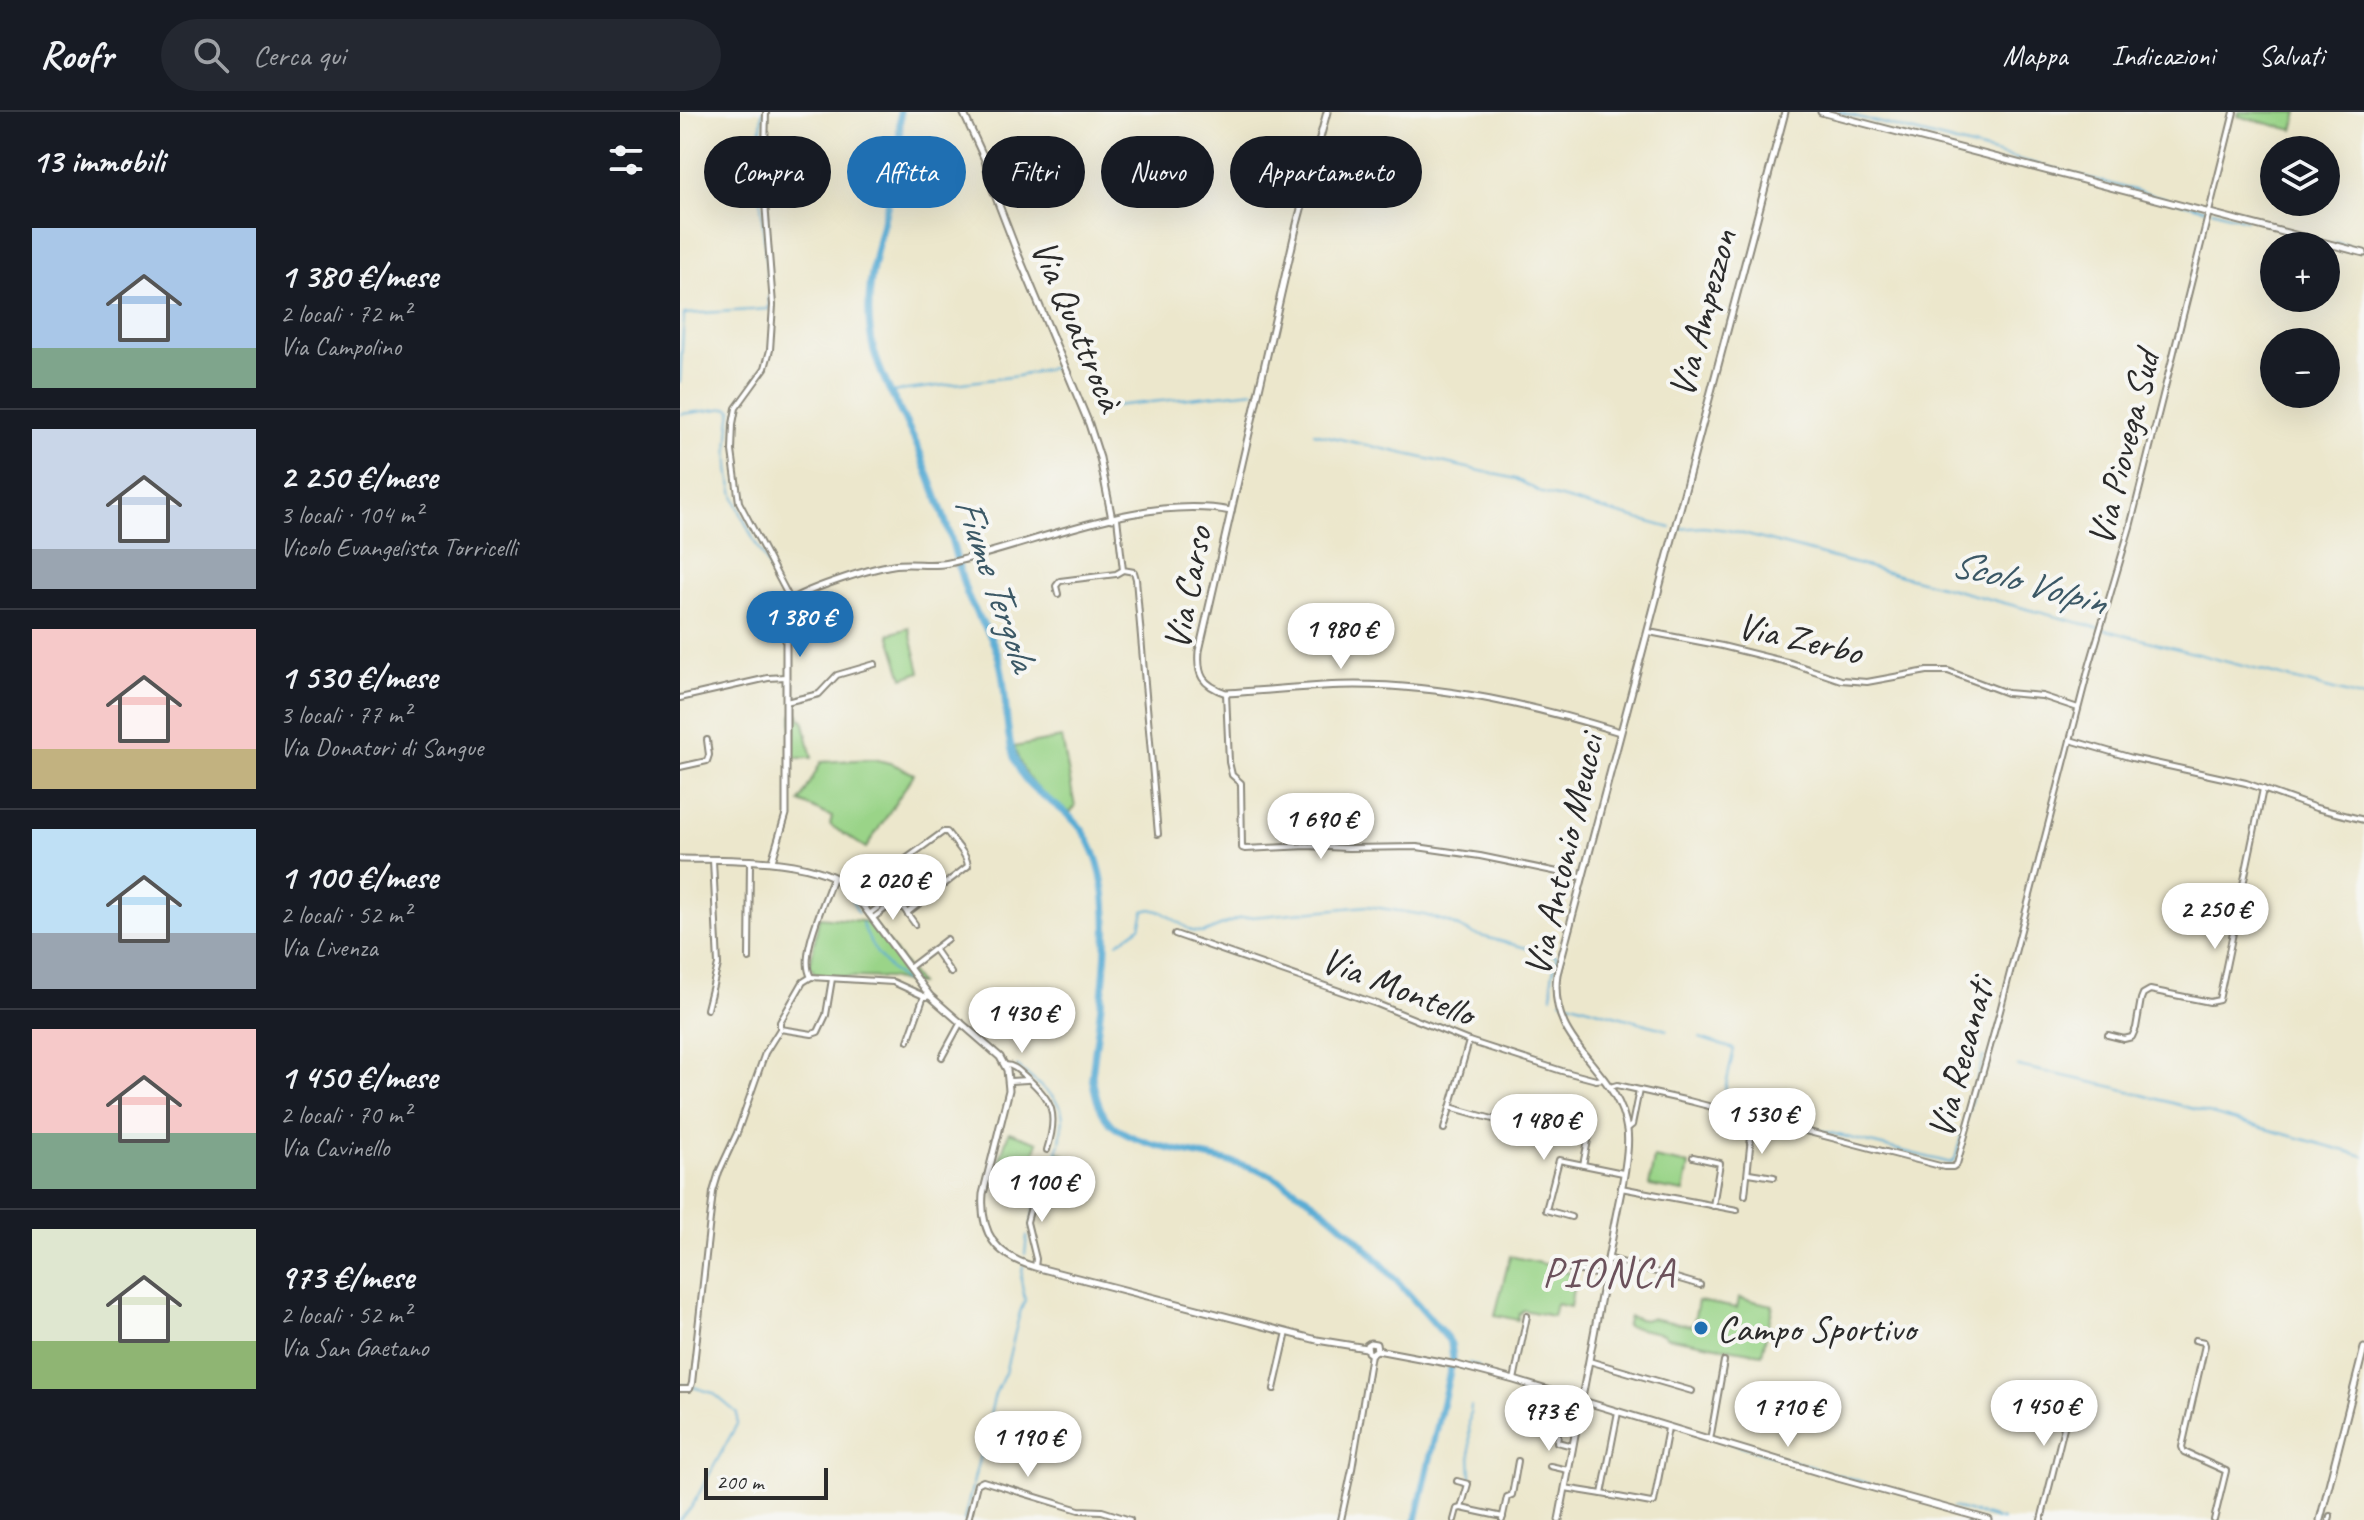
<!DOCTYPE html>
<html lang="it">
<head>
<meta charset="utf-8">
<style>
  body { margin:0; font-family:Caveat,sans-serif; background:#242831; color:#f1f3f6; height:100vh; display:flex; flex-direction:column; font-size:30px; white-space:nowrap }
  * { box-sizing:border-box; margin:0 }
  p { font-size:26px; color:#9ea1a6 }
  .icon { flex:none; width:44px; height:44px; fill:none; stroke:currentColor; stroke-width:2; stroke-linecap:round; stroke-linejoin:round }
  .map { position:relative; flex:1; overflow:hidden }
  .side { display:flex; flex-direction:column; background:#171b24; width:680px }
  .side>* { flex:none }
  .hud { position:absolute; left:24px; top:24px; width:760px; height:72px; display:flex; gap:16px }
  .buttons { position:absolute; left:1580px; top:24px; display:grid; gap:16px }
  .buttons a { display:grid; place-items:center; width:80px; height:80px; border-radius:50%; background:#171b24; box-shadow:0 8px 32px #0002; font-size:40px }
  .scale { position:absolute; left:24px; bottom:20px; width:124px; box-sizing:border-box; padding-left:8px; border:4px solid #2b2b2b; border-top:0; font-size:22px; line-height:28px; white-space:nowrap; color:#2b2b2b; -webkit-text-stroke:6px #f6f6f2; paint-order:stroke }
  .price { position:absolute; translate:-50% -68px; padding:0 18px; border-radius:28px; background:#fff; color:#222; font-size:26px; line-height:52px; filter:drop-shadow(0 2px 4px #0008) }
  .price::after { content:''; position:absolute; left:50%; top:48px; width:24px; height:18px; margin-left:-12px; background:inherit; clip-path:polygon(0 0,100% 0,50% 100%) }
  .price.current { background:#1f6fb2; color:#fff }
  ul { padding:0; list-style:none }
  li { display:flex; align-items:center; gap:24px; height:200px; padding:0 32px }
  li+li { border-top:2px solid #363941 }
  li span { display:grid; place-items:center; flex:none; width:224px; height:160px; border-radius:0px; color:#555 }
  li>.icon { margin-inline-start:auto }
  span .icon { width:96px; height:96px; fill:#fffc; stroke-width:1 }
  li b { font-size:34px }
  h2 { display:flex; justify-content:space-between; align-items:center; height:96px; padding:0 32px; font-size:34px }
  .chip { padding:0 28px; border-radius:36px; background:#171b24; box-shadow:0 8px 32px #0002; font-size:28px; line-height:72px }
  .chip.current { background:#1f6fb2; color:#fff }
  header { display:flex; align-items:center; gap:48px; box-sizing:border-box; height:112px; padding:0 40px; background:#171b24; border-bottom:2px solid #363941 }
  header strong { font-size:38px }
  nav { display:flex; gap:44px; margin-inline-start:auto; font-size:28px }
  .search { width:560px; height:72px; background:#242831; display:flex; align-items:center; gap:20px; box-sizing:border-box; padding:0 28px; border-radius:44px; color:#9ea1a6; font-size:30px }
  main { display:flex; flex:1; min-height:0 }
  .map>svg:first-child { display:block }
  .green { fill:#9ad488; stroke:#62805a; stroke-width:2 }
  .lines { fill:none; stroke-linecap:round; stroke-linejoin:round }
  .stream { stroke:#59acd4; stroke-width:2 }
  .river { stroke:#59acd4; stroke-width:7 }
  .street-casing { stroke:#8c897c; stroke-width:8 }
  .secondary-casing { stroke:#8c897c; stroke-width:9 }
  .street { stroke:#fff; stroke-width:4 }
  .secondary { stroke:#fff; stroke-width:5 }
  .poi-dot { fill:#1f6fb2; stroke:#f6f6f2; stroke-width:3 }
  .labels { text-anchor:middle; stroke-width:8; stroke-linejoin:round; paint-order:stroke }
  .street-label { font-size:38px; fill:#2b2b2b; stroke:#f6f6f2 }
  .poi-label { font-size:38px; fill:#2b2b2b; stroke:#f6f6f2; text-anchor:start }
  .water-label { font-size:40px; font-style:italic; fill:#3b5866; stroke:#f6f6f2 }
  .quarter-label { font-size:42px; letter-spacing:2px; fill:#6b515b; stroke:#f6f6f2 }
</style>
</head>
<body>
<header>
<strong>Roofr</strong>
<div class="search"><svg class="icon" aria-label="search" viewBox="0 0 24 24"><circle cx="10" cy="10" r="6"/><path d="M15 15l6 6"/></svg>Cerca qui</div>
<nav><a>Mappa</a><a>Indicazioni</a><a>Salvati</a></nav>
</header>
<main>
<section class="side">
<h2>13 immobili<svg class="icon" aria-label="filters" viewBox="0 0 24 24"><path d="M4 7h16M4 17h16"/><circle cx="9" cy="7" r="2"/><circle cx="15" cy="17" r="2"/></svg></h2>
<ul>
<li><span style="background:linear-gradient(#a9c7e8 75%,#7fa58c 0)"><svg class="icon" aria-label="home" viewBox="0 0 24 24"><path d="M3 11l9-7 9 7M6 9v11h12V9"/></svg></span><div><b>1 380 €/mese</b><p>2 locali · 72 m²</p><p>Via Campolino</p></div></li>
<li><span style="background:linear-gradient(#c9d6e8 75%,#9aa5b1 0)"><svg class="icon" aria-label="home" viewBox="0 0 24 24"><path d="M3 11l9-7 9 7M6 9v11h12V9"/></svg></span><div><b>2 250 €/mese</b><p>3 locali · 104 m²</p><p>Vicolo Evangelista Torricelli</p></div></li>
<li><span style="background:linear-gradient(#f6c9c9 75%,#c2b280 0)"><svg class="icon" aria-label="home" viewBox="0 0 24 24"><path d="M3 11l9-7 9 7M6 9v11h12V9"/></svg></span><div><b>1 530 €/mese</b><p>3 locali · 77 m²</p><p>Via Donatori di Sangue</p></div></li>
<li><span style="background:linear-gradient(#bfe0f5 65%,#9aa5b1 0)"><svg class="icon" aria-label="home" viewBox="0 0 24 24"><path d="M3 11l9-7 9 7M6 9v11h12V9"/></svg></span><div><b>1 100 €/mese</b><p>2 locali · 52 m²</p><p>Via Livenza</p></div></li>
<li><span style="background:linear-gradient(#f6c9c9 65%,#7fa58c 0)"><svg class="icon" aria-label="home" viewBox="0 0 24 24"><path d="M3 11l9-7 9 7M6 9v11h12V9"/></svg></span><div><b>1 450 €/mese</b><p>2 locali · 70 m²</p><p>Via Cavinello</p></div></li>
<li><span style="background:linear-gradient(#dfe7d0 70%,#8fb573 0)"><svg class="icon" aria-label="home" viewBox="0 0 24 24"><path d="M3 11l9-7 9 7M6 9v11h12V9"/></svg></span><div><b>973 €/mese</b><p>2 locali · 52 m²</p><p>Via San Gaetano</p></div></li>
</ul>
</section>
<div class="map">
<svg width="1684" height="1408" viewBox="0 0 1684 1408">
  <rect width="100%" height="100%" fill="#f6f6f2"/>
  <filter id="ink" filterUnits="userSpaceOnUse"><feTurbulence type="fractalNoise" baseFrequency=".0125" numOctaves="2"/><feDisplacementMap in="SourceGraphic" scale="16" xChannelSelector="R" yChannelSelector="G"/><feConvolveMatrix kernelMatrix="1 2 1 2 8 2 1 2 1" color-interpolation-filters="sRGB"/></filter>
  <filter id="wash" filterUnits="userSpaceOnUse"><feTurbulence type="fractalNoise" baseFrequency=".006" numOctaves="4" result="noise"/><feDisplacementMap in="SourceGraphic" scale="32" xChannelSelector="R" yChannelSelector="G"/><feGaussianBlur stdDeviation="1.8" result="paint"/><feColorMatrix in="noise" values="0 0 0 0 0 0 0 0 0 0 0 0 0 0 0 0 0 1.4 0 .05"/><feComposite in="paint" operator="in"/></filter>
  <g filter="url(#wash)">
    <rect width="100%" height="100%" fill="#ece7cc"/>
    <!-- green -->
    <g class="green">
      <polygon points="1559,0 1618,0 1613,18 1558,4"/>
      <polygon points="229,516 240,560 223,566 209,522"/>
      <polygon points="119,602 120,607 123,607 132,646 112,646 112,603"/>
      <path d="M382 626 395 695 390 701C360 679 346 673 334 635Z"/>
      <polygon points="194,647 213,652 234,662 186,736 150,713 152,705 120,690 141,650"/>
      <path d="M139 805 192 810 239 872C227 873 219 867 207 866 183 864 158 867 135 862L130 854Z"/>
      <polygon points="329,1020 358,1030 348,1060 319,1050"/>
      <polygon points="378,1040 404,1051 397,1076 369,1066"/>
      <polygon points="974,1046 1009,1053 1004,1080 969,1074"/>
      <polygon points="830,1144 878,1155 878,1158 891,1161 892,1158 896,1159 890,1195 876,1192 873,1204 843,1198 839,1202 838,1208 815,1203"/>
      <polygon points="1059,1186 1093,1193 1082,1242 986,1225 983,1222 946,1214 949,1205 964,1208 970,1206 1013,1214 1018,1189 1057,1196"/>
    </g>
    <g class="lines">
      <!-- stream -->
      <g class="stream">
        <polyline points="1159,0 1526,97"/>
        <polyline points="80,40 82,0"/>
        <polyline points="80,58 80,81 88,169"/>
        <polyline points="1532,98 1566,108"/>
        <polyline points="1654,130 1684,138"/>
        <polyline points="0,270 4,202 89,197 89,184"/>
        <polyline points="211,280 338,264 377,255"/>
        <polyline points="424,295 575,279"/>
        <path d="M1 302 47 296 52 298C47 330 46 369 60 399 69 421 81 441 92 462"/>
        <polyline points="634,321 836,367 862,381 991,416"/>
        <polyline points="998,417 1023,415 1048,418 1684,586"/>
        <polyline points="170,784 178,801"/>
        <path d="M182 811C191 836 203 853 224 869"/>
        <polyline points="438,831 460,815 464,799 471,797 482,800 512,819 523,821 560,806 687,794 744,803 768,810 793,822 877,844 872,865 872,884"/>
        <polyline points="426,833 428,833"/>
        <polyline points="881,888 987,918"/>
        <polyline points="1020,926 1054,937 1042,992 1054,996"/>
        <polyline points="337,954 373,985 381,996 383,1006 380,1031 364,1078 355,1092 351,1118"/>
        <polyline points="1338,954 1434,975 1684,1044"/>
        <polyline points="1086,1005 1271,1051 1275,1047 1303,945 1304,945"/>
        <polyline points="345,1142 347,1124"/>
        <polyline points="773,1248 775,1248"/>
        <polyline points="789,1251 799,1255"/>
        <polyline points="0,1273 9,1274"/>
        <polyline points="1038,1327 1189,1372"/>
        <polyline points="791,1367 789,1311 791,1294"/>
        <polyline points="1273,1395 1322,1408"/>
        <polyline points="0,1408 11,1396 57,1312 57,1301 33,1281 13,1275"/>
        <polyline points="284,1408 315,1282 325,1261 340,1200 345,1188 341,1168 343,1154"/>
      </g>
      <!-- river -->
      <path class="river" d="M220 0C220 18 220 36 216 54 206 114 177 177 194 239 204 274 225 305 239 338 250 366 261 395 270 423 276 443 280 463 287 482 294 501 308 516 315 535 331 574 320 622 340 659 353 684 388 695 405 722 444 783 419 895 412 965 415 979 417 993 425 1005 449 1041 551 1042 590 1063 663 1100 714 1166 768 1227L771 1232 773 1246 736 1408"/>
    </g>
  </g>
  <g filter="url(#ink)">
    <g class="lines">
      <!-- street casing -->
      <g class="street-casing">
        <g id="street">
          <polyline points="86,0 84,77 93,193 90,238 85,256 56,296 53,312 52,339 59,390 111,489"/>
          <polyline points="437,406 443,458 454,460 456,467 478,722"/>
          <polyline points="378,482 376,474 380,469 436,462 443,458"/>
          <polyline points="969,520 1042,534 1111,551 1161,568 1187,570 1247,559 1268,559 1327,581 1362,584 1398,596"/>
          <polyline points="546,581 549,650 552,663 561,671 562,736 565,737 627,734 668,736 737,735 800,744 902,765"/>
          <polyline points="0,586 88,566 106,565"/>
          <polyline points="106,590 139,582 157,563 195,552"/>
          <polyline points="1390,628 1452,646 1566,671 1636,696 1684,708"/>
          <polyline points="0,655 27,649 29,643 27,628"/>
          <path d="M263 720H267C274 730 287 742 288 754L227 801 201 765Z"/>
          <polyline points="192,753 201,765"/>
          <polyline points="227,801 235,812"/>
          <polyline points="189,802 214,784"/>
          <polyline points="193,806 217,788"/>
          <polyline points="495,822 697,892 789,929 882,959 916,968 924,967"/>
          <polyline points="254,837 271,861"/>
          <polyline points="69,847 70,749"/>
          <polyline points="229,856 267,827"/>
          <polyline points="131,865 213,870 246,885 250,884"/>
          <path d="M131 865C118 843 146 788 153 765"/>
          <polyline points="27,897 38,853 33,748"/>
          <polyline points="100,917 132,922 138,920 146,903 152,867"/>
          <polyline points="1428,923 1444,927 1452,925 1456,916 1461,887 1463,882 1470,878 1530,890 1539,888 1583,677"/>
          <polyline points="228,929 244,884"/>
          <polyline points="262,945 281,910"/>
          <path d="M325 953C334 953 339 959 346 965 374 989 378 1003 367 1038"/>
          <polyline points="330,969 347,968"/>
          <polyline points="930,975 937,973 1009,989 1264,1055 1273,1055 1277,1052 1320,899 1409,555 1450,415 1554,0"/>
          <polyline points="770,995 834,1013 837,999"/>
          <polyline points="764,1017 789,929"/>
          <polyline points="947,1017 952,1013 959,978"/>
          <polyline points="1013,1045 1040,1051 1033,1094"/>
          <polyline points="903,1053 913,1004"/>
          <polyline points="1069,1061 1094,1065"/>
          <polyline points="941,1076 1057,1098"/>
          <polyline points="1065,1083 1073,1006"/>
          <polyline points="891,1105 866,1098 879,1048 943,1061"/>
          <polyline points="928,1146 1020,1173"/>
          <polyline points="355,1155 356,1147 347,1110 360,1061"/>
          <polyline points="881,1155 925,1164"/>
          <polyline points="1515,1228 1524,1230 1525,1233 1502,1335 1504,1340 1546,1359 1534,1408"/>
          <polyline points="909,1249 1012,1279"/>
          <polyline points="834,1268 847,1204"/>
          <polyline points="0,1277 10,1277 12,1271 33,1080 39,1060 57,1021 85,941 100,917 100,910 123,870 131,865"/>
          <polyline points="594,1277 607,1220"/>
          <polyline points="1369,1291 1388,1298"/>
          <polyline points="878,1323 877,1330 893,1334"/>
          <polyline points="1030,1328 1044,1249"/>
          <polyline points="870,1354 888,1358"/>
          <polyline points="777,1369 788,1372 781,1396 823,1405"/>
          <polyline points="885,1376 922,1382 938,1300"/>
          <polyline points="922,1382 971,1391 974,1390 988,1316"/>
          <polyline points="288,1408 297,1372 303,1369 399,1398 422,1399 450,1408"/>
          <polyline points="661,1408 672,1357 691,1242"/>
          <polyline points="774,1408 777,1397 781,1396"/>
          <polyline points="822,1408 827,1385 832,1383 838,1349"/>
          <polyline points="1361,1408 1395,1271"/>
          <polyline points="1649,1408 1650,1404"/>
        </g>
      </g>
      <!-- secondary casing -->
      <g class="secondary-casing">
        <g id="secondary">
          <polyline points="283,0 305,48 310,70 337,140 409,312 420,346 432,407"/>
          <path d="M647 0 617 112 519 539C517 563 522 573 546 581 589 579 632 573 675 573 765 573 855 594 940 620"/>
          <polyline points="1141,0 1684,141"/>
          <path d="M0 747C45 748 136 744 170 776L250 884 320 945 327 958 329 978 303 1082C300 1122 316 1144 355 1155L637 1228 686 1236"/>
          <path d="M92 749 106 702V499L109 491 114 486C134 475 191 456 213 453 232 450 250 455 269 451 356 432 461 382 551 399"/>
          <polyline points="697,1238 696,1232 690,1231 687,1233 688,1240 691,1242 697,1238 777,1253 834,1268 1154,1365 1309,1408"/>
          <path d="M879 1408C897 1314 915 1220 932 1126 936 1098 951 1044 947 1018 938 954 867 935 877 862L1105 0"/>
          <polyline points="1640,1408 1684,1236"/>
        </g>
      </g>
      <!-- street -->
      <use href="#street" class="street"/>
      <!-- secondary -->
      <use href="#secondary" class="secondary"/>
    </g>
  </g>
  <!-- markers -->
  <circle class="poi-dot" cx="1021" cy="1216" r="8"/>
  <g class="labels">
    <!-- street labels -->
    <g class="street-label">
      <text transform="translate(1022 201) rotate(-75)" y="13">Via Ampezzon</text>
      <text transform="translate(398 213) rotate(67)" y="13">Via Quattrocà</text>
      <text transform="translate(1443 336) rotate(-76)" y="13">Via Piovega Sud</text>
      <text transform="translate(507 476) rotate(-79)" y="13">Via Carso</text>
      <text transform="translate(1120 526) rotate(13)" y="13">Via Zerbo</text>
      <text transform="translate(883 743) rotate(-77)" y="13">Via Antonio Meucci</text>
      <text transform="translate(718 874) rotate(21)" y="13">Via Montello</text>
      <text transform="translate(1280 946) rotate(-75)" y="13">Via Recanati</text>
    </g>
    <!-- poi labels -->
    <g class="poi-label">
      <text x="1037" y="1229">Campo Sportivo</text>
    </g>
    <!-- water labels -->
    <g class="water-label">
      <text transform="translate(1349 469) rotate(15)" y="14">Scolo Volpin</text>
      <text transform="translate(317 471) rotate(71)" y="14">Fiume Tergola</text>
    </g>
    <!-- quarter labels -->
    <g class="quarter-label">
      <text x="929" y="1174">PIONCA</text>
    </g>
  </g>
</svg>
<div class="buttons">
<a><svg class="icon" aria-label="layers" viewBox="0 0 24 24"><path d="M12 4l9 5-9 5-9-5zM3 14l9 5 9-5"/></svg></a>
<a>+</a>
<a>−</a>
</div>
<div class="scale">200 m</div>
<b class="price current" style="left:120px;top:547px">1 380 €</b>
<b class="price" style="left:661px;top:559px">1 980 €</b>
<b class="price" style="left:641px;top:749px">1 690 €</b>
<b class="price" style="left:213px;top:810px">2 020 €</b>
<b class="price" style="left:1535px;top:839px">2 250 €</b>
<b class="price" style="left:342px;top:943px">1 430 €</b>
<b class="price" style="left:1082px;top:1044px">1 530 €</b>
<b class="price" style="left:864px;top:1050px">1 480 €</b>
<b class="price" style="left:362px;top:1112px">1 100 €</b>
<b class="price" style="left:1364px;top:1336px">1 450 €</b>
<b class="price" style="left:1108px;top:1337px">1 710 €</b>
<b class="price" style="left:869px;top:1341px">973 €</b>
<b class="price" style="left:348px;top:1367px">1 190 €</b>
<div class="hud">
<a class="chip">Compra</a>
<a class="chip current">Affitta</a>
<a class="chip">Filtri</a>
<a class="chip">Nuovo</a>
<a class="chip">Appartamento</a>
</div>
</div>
</main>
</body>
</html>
